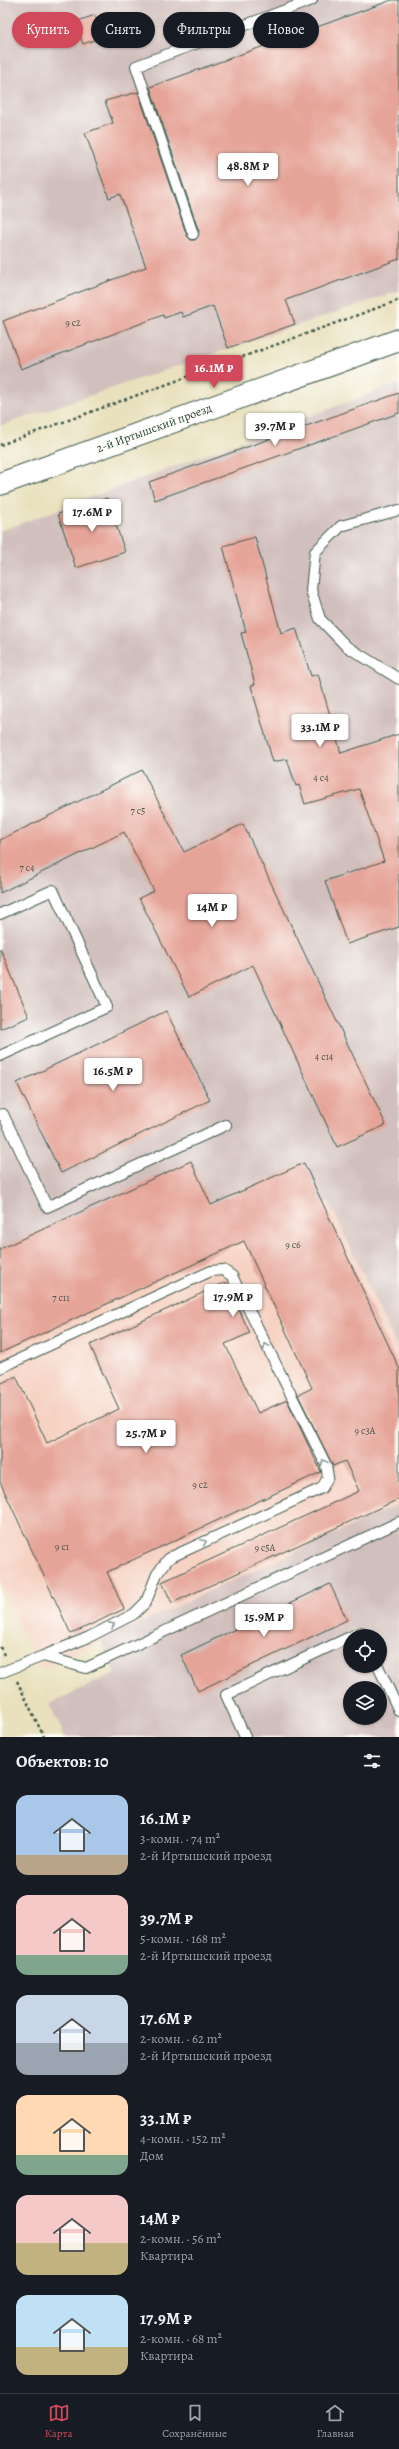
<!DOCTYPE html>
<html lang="ru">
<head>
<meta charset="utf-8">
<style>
  body { margin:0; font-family:Alegreya,serif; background:#20242c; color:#f1f3f6; height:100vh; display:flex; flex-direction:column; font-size:15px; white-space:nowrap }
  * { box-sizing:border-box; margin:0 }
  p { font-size:13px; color:#9ea1a6 }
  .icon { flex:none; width:22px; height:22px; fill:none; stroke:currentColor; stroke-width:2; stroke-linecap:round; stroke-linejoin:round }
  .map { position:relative; height:1737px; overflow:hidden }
  .side { display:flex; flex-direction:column; background:#171b24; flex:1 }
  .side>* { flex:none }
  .top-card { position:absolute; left:12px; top:12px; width:375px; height:36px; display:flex; gap:8px }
  .controls { position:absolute; left:343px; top:1629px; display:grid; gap:8px }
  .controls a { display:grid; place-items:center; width:44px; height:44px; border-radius:50%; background:#171b24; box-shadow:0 1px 3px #0004; font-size:20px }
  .price { position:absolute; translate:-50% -34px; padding:0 9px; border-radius:4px; background:#fff; color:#222; font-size:13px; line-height:26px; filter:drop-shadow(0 1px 2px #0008) }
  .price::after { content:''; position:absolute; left:50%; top:24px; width:12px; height:9px; margin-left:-6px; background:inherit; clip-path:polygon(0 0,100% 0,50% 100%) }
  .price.current { background:#d1495b; color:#fff }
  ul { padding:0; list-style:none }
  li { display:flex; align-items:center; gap:12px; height:100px; padding:0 16px }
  li span { display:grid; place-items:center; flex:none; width:112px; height:80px; border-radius:12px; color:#555 }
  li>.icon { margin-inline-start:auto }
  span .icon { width:48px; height:48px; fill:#fffc; stroke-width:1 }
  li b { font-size:17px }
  h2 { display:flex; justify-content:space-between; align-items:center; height:48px; padding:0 16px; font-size:17px }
  .chip { padding:0 14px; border-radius:18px; background:#171b24; box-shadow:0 1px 3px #0004; font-size:14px; line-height:36px }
  .chip.current { background:#d1495b; color:#fff }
  .menu { display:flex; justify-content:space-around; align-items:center; height:56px; border-top:1px solid #363941; background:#171b24; font-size:11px; color:#9ea1a6 }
  .menu a { display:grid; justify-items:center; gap:2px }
  .menu .current { color:#d1495b }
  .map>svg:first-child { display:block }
  .built { fill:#f6d2c3 }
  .industrial { fill:#d1bfbd; fill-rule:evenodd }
  .building { fill:#e6a499 }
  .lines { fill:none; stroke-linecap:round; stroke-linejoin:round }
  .lane-casing { stroke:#3d5649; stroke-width:12 }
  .secondary-casing { stroke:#3d5649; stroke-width:24 }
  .path { stroke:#3d5649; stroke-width:2.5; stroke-dasharray:3 3; stroke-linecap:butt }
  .lane { stroke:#fff; stroke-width:10 }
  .secondary { stroke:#fff; stroke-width:22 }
  .oneway { stroke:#8f9e9a }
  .labels { text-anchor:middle; stroke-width:3; stroke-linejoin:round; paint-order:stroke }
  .number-label { font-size:10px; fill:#51574d }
  .street-label { font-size:12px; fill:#1f3d34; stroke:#fdfcf7 }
</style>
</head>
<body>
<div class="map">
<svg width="399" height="1737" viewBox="0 0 399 1737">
  <rect width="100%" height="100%" fill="#fdfcf7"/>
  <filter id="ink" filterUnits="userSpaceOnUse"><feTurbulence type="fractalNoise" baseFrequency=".025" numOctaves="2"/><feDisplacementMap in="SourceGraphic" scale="8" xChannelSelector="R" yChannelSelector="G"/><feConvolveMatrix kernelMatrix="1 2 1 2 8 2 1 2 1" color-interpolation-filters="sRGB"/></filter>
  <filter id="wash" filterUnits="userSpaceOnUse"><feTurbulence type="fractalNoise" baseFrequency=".012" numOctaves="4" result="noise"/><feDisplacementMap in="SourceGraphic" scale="16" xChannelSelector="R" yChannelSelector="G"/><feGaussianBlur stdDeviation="0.9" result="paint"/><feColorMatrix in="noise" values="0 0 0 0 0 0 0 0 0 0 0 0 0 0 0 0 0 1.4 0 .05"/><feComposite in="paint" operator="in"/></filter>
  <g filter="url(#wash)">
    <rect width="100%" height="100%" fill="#e9e1be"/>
    <!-- built -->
    <polygon class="built" points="329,1201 399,1352 399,1504 40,1670 0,1583 0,1353"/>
    <!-- industrial -->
    <g class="industrial">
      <polygon points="0,0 399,0 399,291 0,426"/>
      <polygon points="399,383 399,1352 329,1201 0,1353 0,531"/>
      <path d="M399 1504V1737H65L49 1704 115 1673 101 1641ZM350 1636H380V1666H350ZM350 1688H380V1718H350Z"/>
    </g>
    <g id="blocks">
      <!-- building -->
      <g class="building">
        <polygon points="392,0 399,0 399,259 286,300 295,324 228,348 213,306 183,317 181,312 164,318 163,315 21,369 3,321 146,267 120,194 109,198 85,133 113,123 105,101 138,92 187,236 191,240 195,240 199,232 150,87"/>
        <polygon points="95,15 103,37 83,44 75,22"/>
        <polygon points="399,393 399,413 155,500 149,482"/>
        <polygon points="107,498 125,552 76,568 58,514"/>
        <polygon points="255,537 281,633 296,628 311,676 318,674 341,753 399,734 399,927 347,944 325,881 384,861 359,789 305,804 299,785 296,786 287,759 273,762 251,686 255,684 241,633 246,632 223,546"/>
        <polygon points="142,770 184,852 243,824 386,1125 337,1147 253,965 189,997 139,898 154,891 124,832 0,893 0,840"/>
        <polygon points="0,948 29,1017 0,1029"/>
        <polygon points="166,1011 210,1100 61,1173 17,1083"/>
        <polygon points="191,1161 211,1205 304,1163 399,1368 399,1499 172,1603 162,1582 359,1491 345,1461 333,1466 298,1395 312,1388 244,1241 0,1353 0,1249"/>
        <polygon points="226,1282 250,1333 225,1344 258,1413 287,1400 321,1472 107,1572 124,1609 71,1634 0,1482 0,1384 16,1376 47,1443 119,1409 90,1345"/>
        <polygon points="330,1584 347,1620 198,1691 181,1655"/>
      </g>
    </g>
  </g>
  <g filter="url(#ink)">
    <use href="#blocks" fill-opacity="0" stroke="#3d5649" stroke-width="1"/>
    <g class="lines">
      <!-- lane casing -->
      <g class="lane-casing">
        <g id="lane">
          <polyline points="193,234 136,66 312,0"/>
          <polyline points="399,510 341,526 315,552 311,590 320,619 346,646 399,679"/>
          <polyline points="0,914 53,890 107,1007 0,1056"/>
          <polyline points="0,1115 3,1114 47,1207 226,1125"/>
          <polyline points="0,1368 211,1271 223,1270 232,1276 326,1465 328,1477 322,1488 169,1558 157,1574 146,1602 134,1614 89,1637 43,1656"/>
          <polyline points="352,1636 362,1632 364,1636"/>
          <polyline points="378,1666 399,1711"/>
          <polyline points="0,1673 43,1656 86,1668 399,1522"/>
          <polyline points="245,1737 226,1695 350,1637"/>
        </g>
      </g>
      <!-- secondary casing -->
      <g class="secondary-casing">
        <polyline id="secondary" points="0,484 399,340"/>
      </g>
      <!-- path -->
      <g class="path">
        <polyline points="0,445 399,300"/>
        <polyline points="0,1647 4,1655"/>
        <polyline points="17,1681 44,1737"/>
      </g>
      <!-- lane -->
      <use href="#lane" class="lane"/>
      <!-- secondary -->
      <use href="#secondary" class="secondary"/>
    </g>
    <!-- one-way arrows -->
    <defs><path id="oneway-chevron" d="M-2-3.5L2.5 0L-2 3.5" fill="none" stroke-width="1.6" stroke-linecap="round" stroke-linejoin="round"/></defs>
    <g class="oneway">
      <use href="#oneway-chevron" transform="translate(266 1346) rotate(-116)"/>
      <use href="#oneway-chevron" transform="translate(324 1462) rotate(-112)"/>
      <use href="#oneway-chevron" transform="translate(204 1542) rotate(-25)"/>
      <use href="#oneway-chevron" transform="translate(112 1625) rotate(-28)"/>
    </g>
  </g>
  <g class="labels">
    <!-- number labels -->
    <g class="number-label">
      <text x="73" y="326">9 с2</text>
      <text x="321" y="781">4 с4</text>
      <text x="138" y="814">7 с5</text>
      <text x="27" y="871">7 с4</text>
      <text x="324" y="1060">4 c14</text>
      <text x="293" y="1248">9 с6</text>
      <text x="61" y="1301">7 с11</text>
      <text x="365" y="1434">9 с3А</text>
      <text x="200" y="1488">9 c2</text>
      <text x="62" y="1550">9 с1</text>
      <text x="265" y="1551">9 c5A</text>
    </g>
    <!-- street labels -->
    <g class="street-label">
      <text transform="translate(154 428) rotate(-20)" y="4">2-й Иртышский проезд</text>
    </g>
  </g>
</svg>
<div class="controls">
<a><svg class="icon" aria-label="locate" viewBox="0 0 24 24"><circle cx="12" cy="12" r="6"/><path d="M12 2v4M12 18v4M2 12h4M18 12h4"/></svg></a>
<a><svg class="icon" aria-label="layers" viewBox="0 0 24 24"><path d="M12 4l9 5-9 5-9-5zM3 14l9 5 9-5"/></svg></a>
</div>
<b class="price" style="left:248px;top:187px">48.8M ₽</b>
<b class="price current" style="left:214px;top:389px">16.1M ₽</b>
<b class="price" style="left:275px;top:447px">39.7M ₽</b>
<b class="price" style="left:92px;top:533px">17.6M ₽</b>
<b class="price" style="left:320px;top:748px">33.1M ₽</b>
<b class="price" style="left:212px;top:928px">14M ₽</b>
<b class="price" style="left:113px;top:1092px">16.5M ₽</b>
<b class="price" style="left:233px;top:1318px">17.9M ₽</b>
<b class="price" style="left:146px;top:1454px">25.7M ₽</b>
<b class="price" style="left:264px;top:1638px">15.9M ₽</b>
<div class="top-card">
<a class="chip current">Купить</a>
<a class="chip">Снять</a>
<a class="chip">Фильтры</a>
<a class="chip">Новое</a>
</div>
</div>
<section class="side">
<h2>Объектов: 10<svg class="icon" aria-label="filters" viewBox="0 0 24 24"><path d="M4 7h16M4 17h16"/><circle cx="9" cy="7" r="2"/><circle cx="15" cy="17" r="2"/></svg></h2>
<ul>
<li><span style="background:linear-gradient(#a9c7e8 75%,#b9a48a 0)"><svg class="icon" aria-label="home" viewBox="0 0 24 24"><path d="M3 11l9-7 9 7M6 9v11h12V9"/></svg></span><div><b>16.1M ₽</b><p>3-комн. · 74 m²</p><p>2-й Иртышский проезд</p></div></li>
<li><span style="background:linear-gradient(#f6c9c9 75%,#7fa58c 0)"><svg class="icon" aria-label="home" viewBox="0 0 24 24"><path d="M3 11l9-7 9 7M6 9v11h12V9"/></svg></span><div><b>39.7M ₽</b><p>5-комн. · 168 m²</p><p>2-й Иртышский проезд</p></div></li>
<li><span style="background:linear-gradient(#c9d6e8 60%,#9aa5b1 0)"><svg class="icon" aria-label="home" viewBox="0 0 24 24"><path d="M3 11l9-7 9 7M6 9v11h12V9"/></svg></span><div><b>17.6M ₽</b><p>2-комн. · 62 m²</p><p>2-й Иртышский проезд</p></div></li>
<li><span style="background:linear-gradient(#ffd9b3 75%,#7fa58c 0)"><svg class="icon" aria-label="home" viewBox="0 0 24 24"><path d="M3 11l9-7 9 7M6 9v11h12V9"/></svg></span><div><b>33.1M ₽</b><p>4-комн. · 152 m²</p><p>Дом</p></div></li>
<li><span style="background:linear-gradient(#f6c9c9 60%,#c2b280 0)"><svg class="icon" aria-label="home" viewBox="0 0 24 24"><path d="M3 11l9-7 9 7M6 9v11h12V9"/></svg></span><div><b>14M ₽</b><p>2-комн. · 56 m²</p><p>Квартира</p></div></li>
<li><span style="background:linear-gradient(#bfe0f5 65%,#c2b280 0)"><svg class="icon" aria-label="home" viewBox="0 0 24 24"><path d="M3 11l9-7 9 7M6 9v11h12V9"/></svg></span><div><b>17.9M ₽</b><p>2-комн. · 68 m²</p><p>Квартира</p></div></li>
</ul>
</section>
<nav class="menu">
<a class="current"><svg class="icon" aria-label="map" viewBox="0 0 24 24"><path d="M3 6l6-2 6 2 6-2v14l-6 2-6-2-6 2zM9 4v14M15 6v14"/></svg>Карта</a>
<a><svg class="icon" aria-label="saved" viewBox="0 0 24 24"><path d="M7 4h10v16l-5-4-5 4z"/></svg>Сохранённые</a>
<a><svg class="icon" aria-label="home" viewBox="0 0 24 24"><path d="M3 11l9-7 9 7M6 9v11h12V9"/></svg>Главная</a>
</nav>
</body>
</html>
